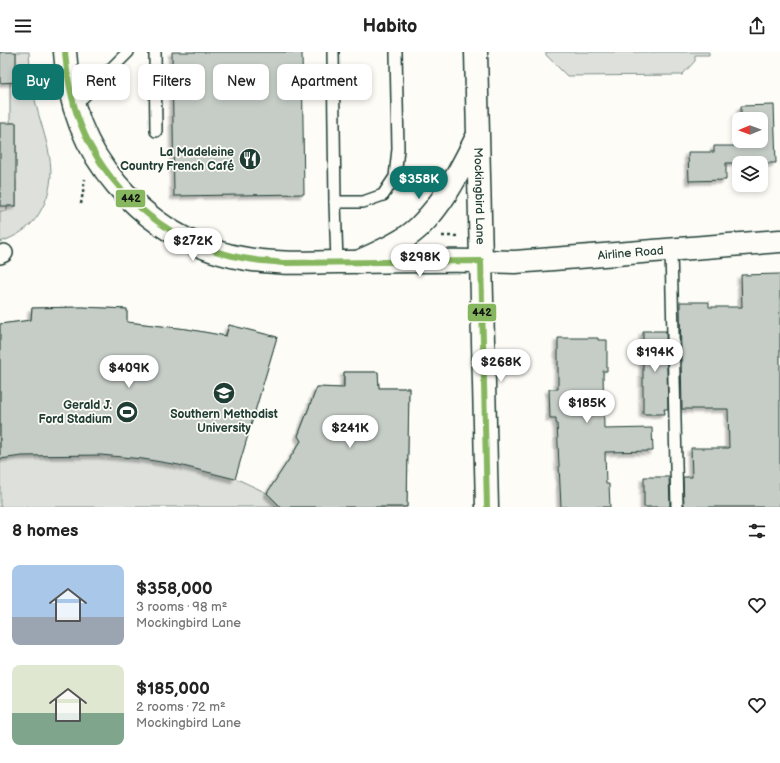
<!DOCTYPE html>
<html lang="en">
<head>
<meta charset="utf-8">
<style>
  body { margin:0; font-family:"Balsamiq Sans",sans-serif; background:#f2f2f2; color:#222; height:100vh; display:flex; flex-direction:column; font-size:15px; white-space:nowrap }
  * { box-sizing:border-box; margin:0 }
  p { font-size:13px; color:#767676 }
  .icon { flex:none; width:22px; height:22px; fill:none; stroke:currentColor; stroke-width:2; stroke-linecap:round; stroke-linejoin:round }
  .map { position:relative; height:455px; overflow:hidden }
  .drawer { display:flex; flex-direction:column; background:#fff; flex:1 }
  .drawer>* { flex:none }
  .guide { position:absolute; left:12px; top:12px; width:400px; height:36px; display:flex; gap:8px }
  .needle { width:26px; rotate:269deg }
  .controls { position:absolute; left:732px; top:60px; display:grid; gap:8px }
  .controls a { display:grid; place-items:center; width:36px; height:36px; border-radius:8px; background:#fff; box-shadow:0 2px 6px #0003; font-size:20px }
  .price { position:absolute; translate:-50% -34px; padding:0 9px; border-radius:14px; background:#fff; color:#222; font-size:13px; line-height:26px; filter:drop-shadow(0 1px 2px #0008) }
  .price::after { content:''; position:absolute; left:50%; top:24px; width:12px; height:9px; margin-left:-6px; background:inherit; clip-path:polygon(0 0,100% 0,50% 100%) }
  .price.active { background:#0f766e; color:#fff }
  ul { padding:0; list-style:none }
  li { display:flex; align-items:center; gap:12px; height:100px; padding:0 12px }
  li span { display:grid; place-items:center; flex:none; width:112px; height:80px; border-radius:8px; color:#555 }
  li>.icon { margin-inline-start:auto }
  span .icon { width:48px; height:48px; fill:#fffc; stroke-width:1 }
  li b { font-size:17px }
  h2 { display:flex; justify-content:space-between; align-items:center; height:48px; padding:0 12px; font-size:17px }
  .tag { padding:0 14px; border-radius:8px; background:#fff; box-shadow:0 2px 6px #0003; font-size:14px; line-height:36px }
  .tag.active { background:#0f766e; color:#fff }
  header { display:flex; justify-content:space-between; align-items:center; height:52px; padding:0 12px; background:#fff; font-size:18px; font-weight:700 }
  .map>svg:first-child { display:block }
  .green { fill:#dde0db; stroke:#7e8e88 }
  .building { fill:#c6cdc7; stroke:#1f3d34; fill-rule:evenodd; filter:url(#shadow) }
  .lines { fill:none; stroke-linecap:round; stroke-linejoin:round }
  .service-casing { stroke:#1f3d34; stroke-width:14 }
  .pedestrian-casing { stroke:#1f3d34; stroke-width:20 }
  .minor-casing { stroke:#1f3d34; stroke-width:25 }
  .tertiary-casing { stroke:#1f3d34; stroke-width:25 }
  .secondary-casing { stroke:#1f3d34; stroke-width:25 }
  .path { stroke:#1f3d34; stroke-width:2.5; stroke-dasharray:3 3; stroke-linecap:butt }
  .service { stroke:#fdfcf7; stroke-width:11 }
  .pedestrian { stroke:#fdfcf7; stroke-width:17 }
  .minor { stroke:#fdfcf7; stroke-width:22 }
  .tertiary { stroke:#fdfcf7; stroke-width:22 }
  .secondary { stroke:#fdfcf7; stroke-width:22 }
  .bus-1-casing { stroke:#fdfcf7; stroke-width:9 }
  .bus-1 { stroke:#86b75f; stroke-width:6 }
  .labels { text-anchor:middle; stroke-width:3.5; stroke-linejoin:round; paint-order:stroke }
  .poi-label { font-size:12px; font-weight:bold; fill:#1f3d34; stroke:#fdfcf7; text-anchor:end }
  .street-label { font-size:12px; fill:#1f3d34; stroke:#fdfcf7 }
  .line-badge { stroke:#fdfcf7; stroke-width:1.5 }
  .pale-badge-label { font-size:11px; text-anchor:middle; font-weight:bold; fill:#111 }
</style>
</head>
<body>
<header><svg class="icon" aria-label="menu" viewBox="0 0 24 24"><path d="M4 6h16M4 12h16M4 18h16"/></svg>Habito<svg class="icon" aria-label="share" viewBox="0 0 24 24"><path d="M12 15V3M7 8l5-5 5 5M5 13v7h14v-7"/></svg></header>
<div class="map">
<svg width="780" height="455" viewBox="0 0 780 455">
  <defs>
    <filter id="shadow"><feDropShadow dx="-3.5" dy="3.5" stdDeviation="1" flood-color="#0004"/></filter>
  </defs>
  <rect width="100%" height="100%" fill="#fdfcf7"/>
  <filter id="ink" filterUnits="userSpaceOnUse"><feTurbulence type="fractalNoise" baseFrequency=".025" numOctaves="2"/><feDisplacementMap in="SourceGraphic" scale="8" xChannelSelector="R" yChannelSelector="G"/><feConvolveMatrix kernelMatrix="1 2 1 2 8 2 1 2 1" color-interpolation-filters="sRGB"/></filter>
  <g filter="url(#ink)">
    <!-- green -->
    <g class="green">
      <path d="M16 0H29C30 16 31 33 35 48 44 88 63 121 40 160 32 175 16 185 0 190V159H7V154H16V129L11 112 16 111V71H10V30H16Z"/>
      <polygon points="546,0 709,0 709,3 695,3 695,9 682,23 567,24 546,3"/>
      <polygon points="82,255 127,257 127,270 187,277 225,284 229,273 277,285 235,426 267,441 301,389 298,384 317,335 343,336 344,320 378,320 379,336 409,336 407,455 0,455 0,272 31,268 32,256"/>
    </g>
    <!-- building -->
    <g class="building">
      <polygon points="0,0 16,0 16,30 0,31"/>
      <polygon points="172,0 302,0 304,142 174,144"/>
      <path d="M774 53 776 111H726V128L689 129 688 100H714V94H739L737 62H741V54ZM739 67H761V89H739Z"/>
      <rect x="0" y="71" width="16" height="83"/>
      <polygon points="780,222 780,455 684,455 683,425 692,425 691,396 729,396 728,357 682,357 680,250 709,250 709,255 742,255 741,223"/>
      <polygon points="82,255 127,257 127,270 187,277 226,284 229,273 277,285 235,427 179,413 143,407 101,403 22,404 0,407 0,272 31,268 32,256"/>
      <polygon points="643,279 666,279 668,357 664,357 665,362 643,362"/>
      <polygon points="558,286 598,286 598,288 607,288 607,319 603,319 604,377 652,376 653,399 605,400 606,432 609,432 610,455 561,455 557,371 556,371 556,366 550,366 549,337 558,337"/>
      <polygon points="344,320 378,320 379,336 409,336 407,455 281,455 267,441 301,389 298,384 317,335 344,336"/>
      <polygon points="644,425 669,425 670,455 644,455"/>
    </g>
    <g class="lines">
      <!-- service casing -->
      <g class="service-casing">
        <g id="service">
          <polyline points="155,0 156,79"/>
          <polyline points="333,0 335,150"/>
          <polyline points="73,55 128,0"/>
          <polyline points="671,198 677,455"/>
          <polyline points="337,210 335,150 363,150 383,143 395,125 398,97 396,0"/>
        </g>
      </g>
      <!-- pedestrian casing -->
      <g class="pedestrian-casing">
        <polyline id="pedestrian" points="0,203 4,201"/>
      </g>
      <!-- minor casing -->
      <g class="minor-casing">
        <g id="minor">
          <path id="s1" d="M481 209 515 210 780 189"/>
        </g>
      </g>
      <!-- tertiary casing -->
      <g class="tertiary-casing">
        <path id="tertiary" d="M65 0C68 50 84 95 117 133 159 181 211 207 275 210 296 212 318 210 339 210 386 210 434 208 481 209"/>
      </g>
      <!-- secondary casing -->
      <g class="secondary-casing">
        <g id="secondary">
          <path id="s2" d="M476 0 487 455"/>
          <path d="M358 210C379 200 402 191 419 175 445 150 461 116 477 85"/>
        </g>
      </g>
      <!-- path -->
      <g class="path">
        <polyline points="81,152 85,127"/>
        <polyline points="442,184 459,184"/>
      </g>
      <!-- service -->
      <use href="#service" class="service"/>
      <!-- pedestrian -->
      <use href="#pedestrian" class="pedestrian"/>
      <!-- minor -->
      <use href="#minor" class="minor"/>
      <!-- tertiary -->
      <use href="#tertiary" class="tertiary"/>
      <!-- secondary -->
      <use href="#secondary" class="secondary"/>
      <!-- bus-1 casing -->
      <g class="bus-1-casing">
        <path id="bus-1" d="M65 0C67 24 71 48 80 71 105 135 162 186 229 203 246 208 265 209 283 211L481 209 487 455"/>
      </g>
      <!-- bus-1 -->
      <use href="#bus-1" class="bus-1"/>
    </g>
  </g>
  <!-- icons -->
  <defs>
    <g id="restaurant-disc" transform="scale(1.15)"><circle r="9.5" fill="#1f3d34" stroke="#fdfcf7"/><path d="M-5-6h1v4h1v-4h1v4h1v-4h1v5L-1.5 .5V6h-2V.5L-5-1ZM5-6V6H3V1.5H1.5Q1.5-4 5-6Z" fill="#fff"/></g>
    <g id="university-disc" transform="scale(1.15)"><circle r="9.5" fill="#1f3d34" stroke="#fdfcf7"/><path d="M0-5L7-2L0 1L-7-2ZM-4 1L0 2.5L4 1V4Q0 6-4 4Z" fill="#fff"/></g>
    <g id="stadium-disc" transform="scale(1.15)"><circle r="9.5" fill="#1f3d34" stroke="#fdfcf7"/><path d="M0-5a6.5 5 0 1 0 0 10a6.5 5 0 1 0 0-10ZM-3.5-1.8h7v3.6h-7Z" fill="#fff"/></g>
  </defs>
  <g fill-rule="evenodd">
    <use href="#restaurant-disc" x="250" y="107"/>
    <use href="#university-disc" x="224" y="341"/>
    <use href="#stadium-disc" x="127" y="360"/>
  </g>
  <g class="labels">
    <!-- poi labels -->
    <g class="poi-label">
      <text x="234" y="104">La Madeleine<tspan x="234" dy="14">Country French Café</tspan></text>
      <text x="112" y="357">Gerald J.<tspan x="112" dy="14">Ford Stadium</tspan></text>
      <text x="224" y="366" text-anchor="middle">Southern Methodist<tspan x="224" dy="14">University</tspan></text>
    </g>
    <!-- street labels -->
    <g class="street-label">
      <text dy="4" stroke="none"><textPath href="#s2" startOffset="144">Mockingbird Lane</textPath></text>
      <text dy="4" stroke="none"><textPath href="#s1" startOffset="150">Airline Road</textPath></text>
    </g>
  </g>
  <g class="line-badge">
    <rect x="115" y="137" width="31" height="19" rx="4" fill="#86b75f"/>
    <rect x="467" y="251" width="30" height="19" rx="4" fill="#86b75f"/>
  </g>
  <g class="pale-badge-label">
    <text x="131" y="150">442</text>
    <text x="482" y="264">442</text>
  </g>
</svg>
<div class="controls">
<a><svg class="needle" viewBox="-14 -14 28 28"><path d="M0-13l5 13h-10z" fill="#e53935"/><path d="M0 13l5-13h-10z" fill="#767676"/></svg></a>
<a><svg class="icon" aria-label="layers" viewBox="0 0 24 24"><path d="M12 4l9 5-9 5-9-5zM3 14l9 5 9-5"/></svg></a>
</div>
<b class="price active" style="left:419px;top:148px">$358K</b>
<b class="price" style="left:193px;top:210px">$272K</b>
<b class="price" style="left:420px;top:226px">$298K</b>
<b class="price" style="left:655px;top:321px">$194K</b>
<b class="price" style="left:501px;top:331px">$268K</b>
<b class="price" style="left:129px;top:337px">$409K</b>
<b class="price" style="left:587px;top:372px">$185K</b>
<b class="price" style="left:350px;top:397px">$241K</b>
<div class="guide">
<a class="tag active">Buy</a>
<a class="tag">Rent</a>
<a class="tag">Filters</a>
<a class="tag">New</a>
<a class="tag">Apartment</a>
</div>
</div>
<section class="drawer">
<h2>8 homes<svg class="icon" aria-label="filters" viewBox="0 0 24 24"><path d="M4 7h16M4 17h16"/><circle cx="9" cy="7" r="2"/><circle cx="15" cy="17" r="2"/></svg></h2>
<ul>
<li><span style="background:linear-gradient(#a9c7e8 65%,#9aa5b1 0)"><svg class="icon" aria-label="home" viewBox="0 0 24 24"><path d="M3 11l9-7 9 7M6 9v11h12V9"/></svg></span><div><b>$358,000</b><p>3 rooms · 98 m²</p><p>Mockingbird Lane</p></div><svg class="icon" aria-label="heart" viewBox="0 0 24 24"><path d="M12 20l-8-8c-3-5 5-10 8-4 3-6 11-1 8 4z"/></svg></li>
<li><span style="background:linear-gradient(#dfe7d0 60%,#7fa58c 0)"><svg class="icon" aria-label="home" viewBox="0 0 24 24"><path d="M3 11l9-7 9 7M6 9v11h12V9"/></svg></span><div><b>$185,000</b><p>2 rooms · 72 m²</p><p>Mockingbird Lane</p></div><svg class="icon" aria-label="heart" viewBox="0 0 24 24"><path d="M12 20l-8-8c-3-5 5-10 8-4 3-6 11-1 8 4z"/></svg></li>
</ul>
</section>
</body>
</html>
